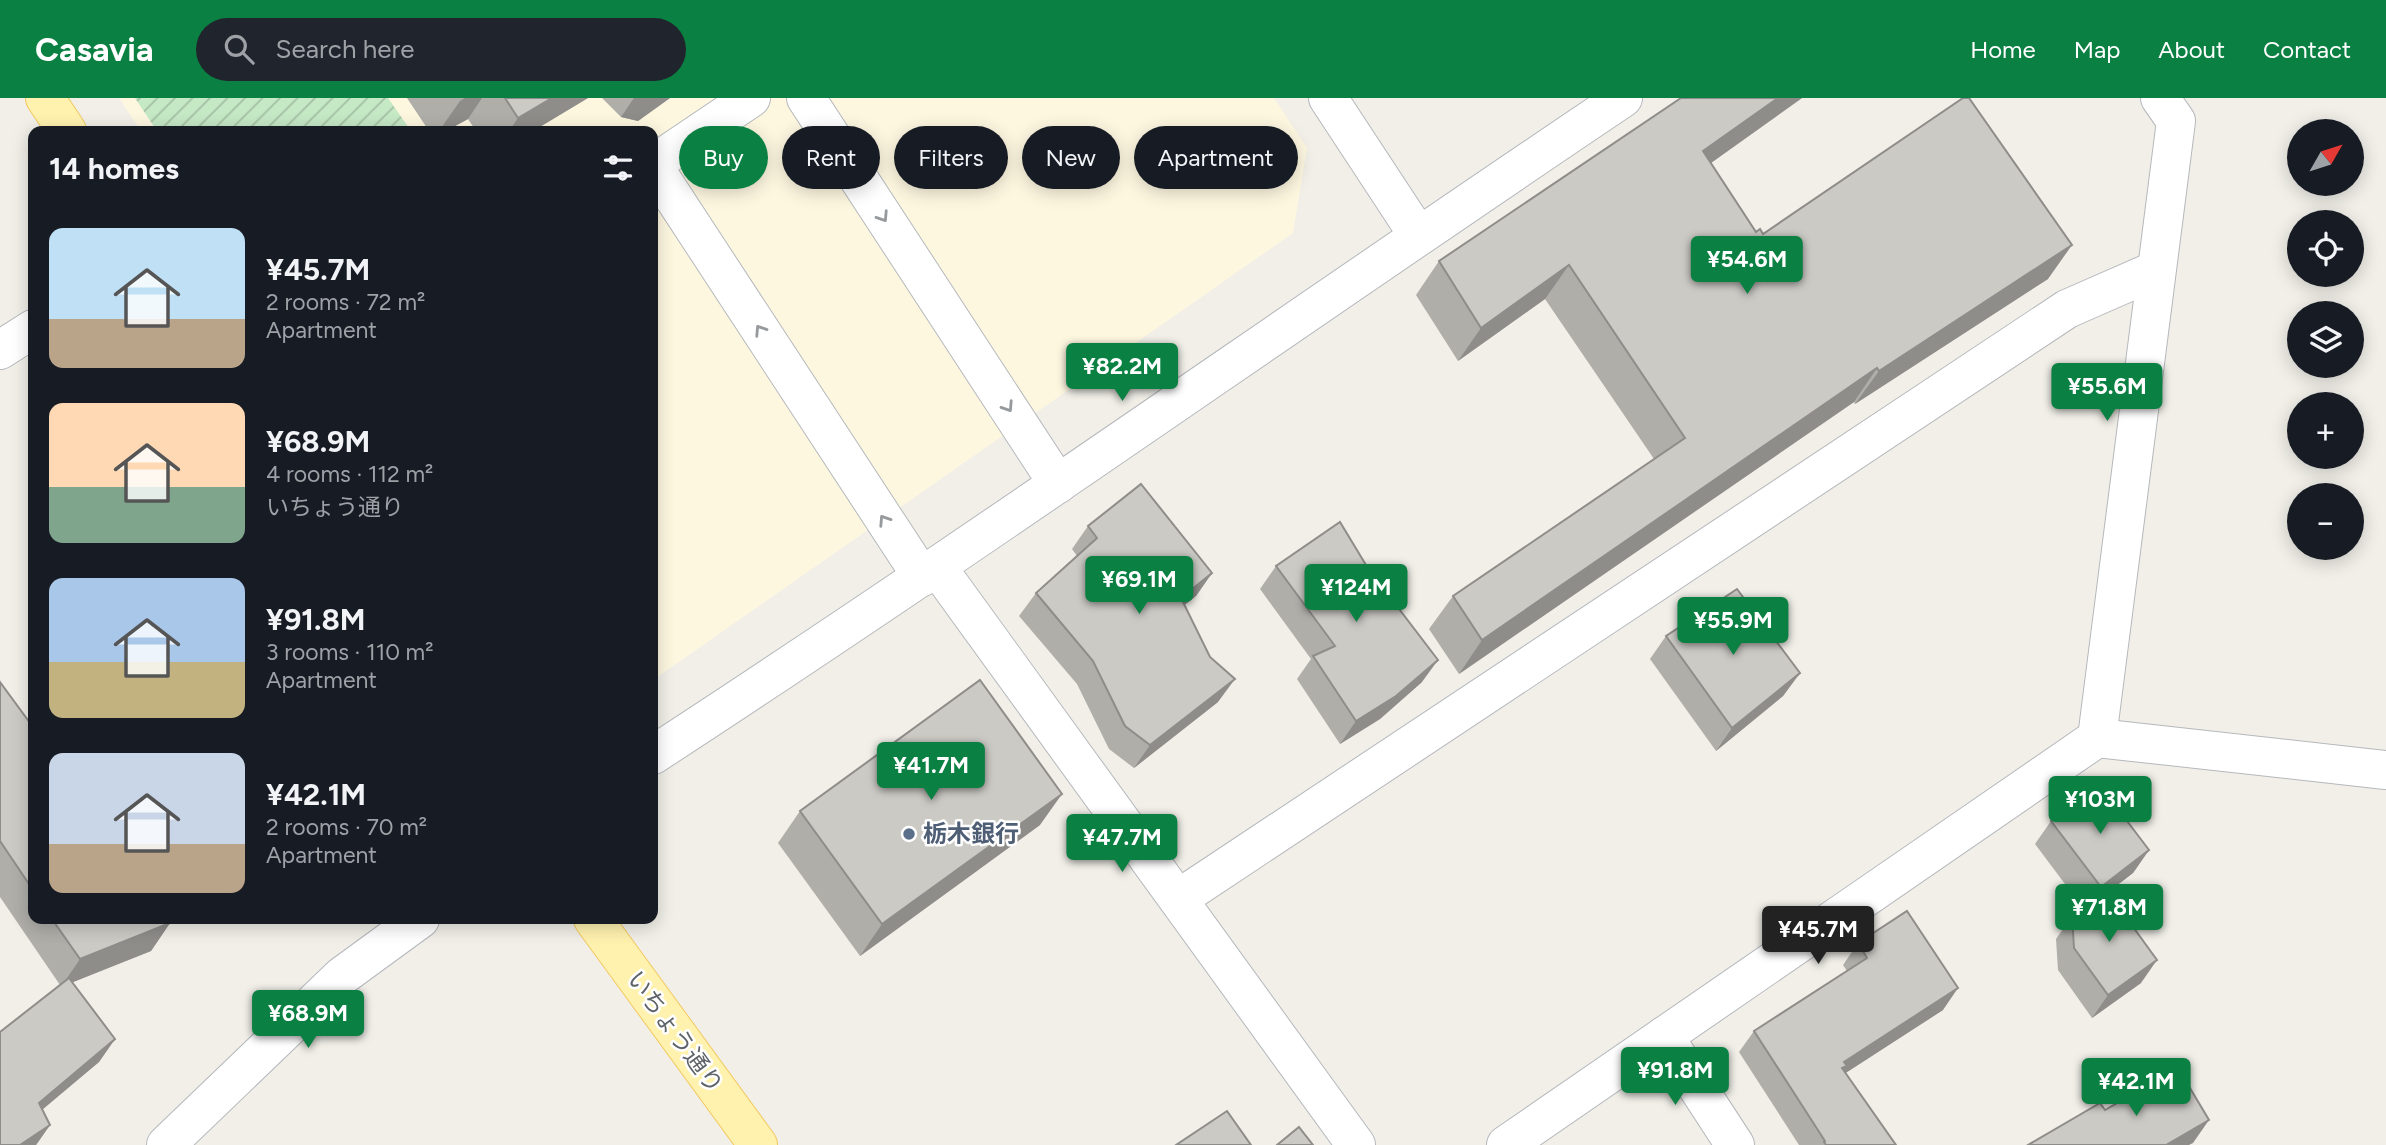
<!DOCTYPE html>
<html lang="en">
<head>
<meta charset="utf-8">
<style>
  body { margin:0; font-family:Figtree,"Noto Sans JP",sans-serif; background:#20242c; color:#f1f3f6; height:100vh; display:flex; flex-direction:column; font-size:26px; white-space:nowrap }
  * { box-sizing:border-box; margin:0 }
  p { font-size:23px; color:#9ea1a6 }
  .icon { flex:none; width:38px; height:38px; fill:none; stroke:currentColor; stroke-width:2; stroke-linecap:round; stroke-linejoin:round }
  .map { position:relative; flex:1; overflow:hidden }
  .drawer { position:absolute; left:28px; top:28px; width:630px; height:798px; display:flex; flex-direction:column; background:#171b24; border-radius:14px; box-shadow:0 4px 18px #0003 }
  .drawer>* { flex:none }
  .hud { position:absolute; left:679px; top:28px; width:665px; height:63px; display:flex; gap:14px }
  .needle { width:46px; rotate:51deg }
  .controls { position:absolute; left:2287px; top:21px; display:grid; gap:14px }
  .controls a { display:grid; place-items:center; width:77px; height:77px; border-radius:50%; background:#171b24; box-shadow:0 4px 18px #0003; font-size:35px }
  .price { position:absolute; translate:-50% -60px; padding:0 16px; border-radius:7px; background:#0b8043; color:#fff; font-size:23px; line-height:46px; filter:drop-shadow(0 2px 4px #0008) }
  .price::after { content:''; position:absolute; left:50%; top:42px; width:21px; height:16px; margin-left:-10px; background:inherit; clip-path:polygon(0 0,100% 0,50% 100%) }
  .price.current { background:#222; color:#fff }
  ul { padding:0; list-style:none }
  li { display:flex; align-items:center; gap:21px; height:175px; padding:0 21px }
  li span { display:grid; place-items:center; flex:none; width:196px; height:140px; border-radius:14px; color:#555 }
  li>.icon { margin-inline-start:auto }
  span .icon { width:84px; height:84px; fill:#fffc; stroke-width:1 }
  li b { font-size:30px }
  h2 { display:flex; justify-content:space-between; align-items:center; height:84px; padding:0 21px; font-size:30px }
  .pill { padding:0 24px; border-radius:32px; background:#171b24; box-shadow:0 4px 18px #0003; font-size:24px; line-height:63px }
  .pill.current { background:#0b8043; color:#fff }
  header { display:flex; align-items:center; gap:42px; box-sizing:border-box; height:98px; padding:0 35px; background:#0b8043; color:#fff }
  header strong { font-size:33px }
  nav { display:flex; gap:38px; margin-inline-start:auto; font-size:24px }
  .search { width:490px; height:63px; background:#20242c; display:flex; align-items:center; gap:18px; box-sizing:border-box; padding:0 24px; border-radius:38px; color:#9ea1a6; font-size:26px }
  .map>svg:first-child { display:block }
  .commercial { fill:#fef7e0 }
  .garden { fill:url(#garden-furrows) }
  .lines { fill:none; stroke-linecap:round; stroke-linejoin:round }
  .minor-casing { stroke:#b5b8bc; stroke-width:40 }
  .major-casing { stroke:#f2c960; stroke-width:40 }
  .minor { stroke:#fff; stroke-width:38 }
  .major { stroke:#fff2af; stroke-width:38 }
  .wall { fill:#afaea9 }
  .shaded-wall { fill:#8f8d8a }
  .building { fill:#cccac5; stroke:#8f8d8a; stroke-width:2 }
  .oneway { stroke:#979a9d }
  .service-dot { fill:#5c6f8a; stroke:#fff; stroke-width:2.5 }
  .labels { text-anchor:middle; stroke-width:5; stroke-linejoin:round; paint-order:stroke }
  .service-label { font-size:24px; font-weight:bold; fill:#4e5e75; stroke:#fff; text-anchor:start }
  .street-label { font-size:24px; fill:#5f6368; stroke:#fff }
</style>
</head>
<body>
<header>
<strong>Casavia</strong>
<div class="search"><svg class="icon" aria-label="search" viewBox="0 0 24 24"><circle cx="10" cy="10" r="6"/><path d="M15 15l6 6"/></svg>Search here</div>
<nav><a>Home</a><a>Map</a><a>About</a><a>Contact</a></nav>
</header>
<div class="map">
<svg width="2386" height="1047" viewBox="0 0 2386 1047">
  <defs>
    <pattern id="garden-furrows" width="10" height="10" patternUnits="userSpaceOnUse" patternTransform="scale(1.75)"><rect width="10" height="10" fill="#c5e8c5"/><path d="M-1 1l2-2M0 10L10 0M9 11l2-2" fill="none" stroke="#a3c0a4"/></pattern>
  </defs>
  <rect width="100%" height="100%" fill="#f1efe8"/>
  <!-- commercial -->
  <polygon class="commercial" points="119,0 1274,0 1307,50 1293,135 653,582 653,33 141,33"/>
  <!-- garden -->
  <polygon class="garden" points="135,0 388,0 411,33 157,33"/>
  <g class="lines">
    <!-- minor casing -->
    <g class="minor-casing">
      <g id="minor">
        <polyline points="806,0 1058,386"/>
        <polyline points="1328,0 1418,137"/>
        <polyline points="653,66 751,0"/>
        <polyline points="653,68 922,479"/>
        <polyline points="0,252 33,231"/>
        <polyline points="937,469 1356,1047"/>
        <polyline points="2097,640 2176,23 2160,0"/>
        <path d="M653 657C980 444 1298 218 1623 0"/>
        <polyline points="1178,801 2067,211 2156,172"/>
        <polyline points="1664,938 1735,1047"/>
        <polyline points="166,1047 342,878 420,821"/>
        <polyline points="1506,1047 2097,640 2386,672"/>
      </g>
    </g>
    <!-- major casing -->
    <g class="major-casing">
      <g id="major">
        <polyline points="45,0 67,33"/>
        <polyline points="593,821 758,1047"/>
      </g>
    </g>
    <!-- minor -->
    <use href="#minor" class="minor"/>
    <!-- major -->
    <use href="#major" class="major"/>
  </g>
  <!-- wall -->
  <g class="wall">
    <polygon points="407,0 588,0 533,33 476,33 468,21 446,33 429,33"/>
    <polygon points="602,0 670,0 638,23 621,19"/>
    <polygon points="1681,0 1802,0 1711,65 1756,134 1763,136 2048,181 1855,306 1854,304 1459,576 1429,531 1453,498 1654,361 1545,201 1458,263 1416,197 1439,163"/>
    <polygon points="1088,428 1212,475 1196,498 1184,507 1218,604 1134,670 1109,651 1077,586 1019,518 1036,495 1077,458 1072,451"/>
    <polygon points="1276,468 1422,584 1380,621 1340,646 1297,581 1311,561 1260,491"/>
    <polygon points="1666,538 1800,575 1783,598 1716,653 1650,561"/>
    <polygon points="0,584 33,629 33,821 167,821 170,825 151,853 72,884 115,941 99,964 42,1011 50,1027 36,1047 0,1047 60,887 0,799"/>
    <polygon points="800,713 1040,727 860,858 778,745"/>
    <polygon points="2051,723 2149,752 2133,775 2108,794 2141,885 2092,920 2058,872 2056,841 2072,818 2083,810 2035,746"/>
    <polygon points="1858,845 1943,912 1845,975 1896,1047 1799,1047 1739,954 1754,933 1847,873 1843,867"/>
  </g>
  <!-- shaded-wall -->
  <g class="shaded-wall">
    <polygon points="465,0 482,0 468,21 446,33 439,33 460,3"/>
    <polygon points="552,0 588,0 533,33 509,33 518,20"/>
    <polygon points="634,0 670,0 638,23 621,19"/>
    <polygon points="1778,0 1802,0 1680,87 1703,53"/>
    <polygon points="2072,147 2048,181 1855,306 1879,273"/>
    <polygon points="1569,167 1545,201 1458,263 1481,230"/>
    <polygon points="1877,270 1854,304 1459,576 1482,542"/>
    <polygon points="1212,475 1196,498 1165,522 1181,500"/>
    <polygon points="1438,562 1422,584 1380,621 1340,646 1356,623"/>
    <polygon points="1800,575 1783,598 1716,653 1732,630"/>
    <polygon points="1235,581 1218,604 1134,670 1150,647"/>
    <polygon points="1062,696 1040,727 860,858 882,826"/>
    <polygon points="2149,752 2133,775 2085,812 2101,789"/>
    <polygon points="170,825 151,853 61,889 80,861"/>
    <polygon points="2157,862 2141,885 2092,920 2108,897"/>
    <polygon points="1958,890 1943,912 1838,980 1844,964"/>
    <polygon points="115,941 99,964 23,1028 39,1005"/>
    <polygon points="2209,1022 2193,1045 2189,1047 2166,1047"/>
    <polygon points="50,1027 36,1047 20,1047"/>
  </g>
  <!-- building -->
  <g class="building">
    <polygon points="505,0 552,0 518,20"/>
    <polygon points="1681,0 1778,0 1703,53 1756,134 1760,131 1763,136 1963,0 1969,0 2072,147 1879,273 1877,270 1482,542 1453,498 1685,340 1569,167 1481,230 1439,163"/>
    <polygon points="1141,386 1212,475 1181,500 1210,559 1235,581 1150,647 1125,628 1093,563 1036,495 1097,440 1088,428"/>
    <polygon points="1340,424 1392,510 1396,507 1438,562 1396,598 1356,623 1313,558 1335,548 1276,468"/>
    <polygon points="1737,491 1800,575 1732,630 1666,538"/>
    <polygon points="980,582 1062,696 882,826 800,713"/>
    <polygon points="0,584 33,629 33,792 0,743"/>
    <polygon points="2099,686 2149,752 2101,789 2051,723"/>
    <polygon points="2107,793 2157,862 2108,897 2074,850 2072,818"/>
    <polygon points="1907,813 1958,890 1844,964 1847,968 1842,970 1896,1047 1826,1047 1824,1044 1825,1043 1754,933 1867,860 1858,845"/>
    <polygon points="52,821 167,821 170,825 80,861"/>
    <polygon points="69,880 115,941 39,1005 50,1027 20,1047 0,1047 0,934"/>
    <polygon points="2178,970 2209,1022 2166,1047 2028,1047 2100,1005 2105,1012"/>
    <polygon points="1227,1013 1251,1047 1176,1047"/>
    <polygon points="1299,1029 1313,1047 1277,1047"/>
  </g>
  <!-- one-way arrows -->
  <defs><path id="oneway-chevron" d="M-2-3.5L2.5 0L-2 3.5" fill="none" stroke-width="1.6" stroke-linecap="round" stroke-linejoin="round" transform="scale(1.75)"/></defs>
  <g class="oneway">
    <use href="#oneway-chevron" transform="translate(883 119) rotate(57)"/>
    <use href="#oneway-chevron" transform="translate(760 232) rotate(-123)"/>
    <use href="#oneway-chevron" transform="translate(1008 309) rotate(57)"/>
    <use href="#oneway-chevron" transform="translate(884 422) rotate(-123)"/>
  </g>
  <!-- markers -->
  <circle class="service-dot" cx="909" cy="736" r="7"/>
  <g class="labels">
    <!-- service labels -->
    <g class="service-label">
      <text x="923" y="744">栃木銀行</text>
    </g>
    <!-- street labels -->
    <g class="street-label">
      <text transform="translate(675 934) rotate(54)" y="8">いちょう通り</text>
    </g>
  </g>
</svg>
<div class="controls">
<a><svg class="needle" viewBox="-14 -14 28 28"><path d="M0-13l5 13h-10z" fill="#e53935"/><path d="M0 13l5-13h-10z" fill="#9ea1a6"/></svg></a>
<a><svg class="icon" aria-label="locate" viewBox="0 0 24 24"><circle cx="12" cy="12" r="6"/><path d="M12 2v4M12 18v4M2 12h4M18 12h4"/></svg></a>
<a><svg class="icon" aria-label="layers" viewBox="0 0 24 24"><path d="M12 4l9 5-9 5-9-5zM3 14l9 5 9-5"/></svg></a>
<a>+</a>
<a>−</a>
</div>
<b class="price" style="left:1747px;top:198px">¥54.6M</b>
<b class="price" style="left:1122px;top:305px">¥82.2M</b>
<b class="price" style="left:2107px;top:325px">¥55.6M</b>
<b class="price" style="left:1139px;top:518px">¥69.1M</b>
<b class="price" style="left:1356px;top:526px">¥124M</b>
<b class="price" style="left:1733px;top:559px">¥55.9M</b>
<b class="price" style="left:931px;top:704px">¥41.7M</b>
<b class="price" style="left:2100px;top:738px">¥103M</b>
<b class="price" style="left:1122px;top:776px">¥47.7M</b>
<b class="price" style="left:2109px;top:846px">¥71.8M</b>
<b class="price current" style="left:1818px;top:868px">¥45.7M</b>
<b class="price" style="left:308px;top:952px">¥68.9M</b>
<b class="price" style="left:1675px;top:1009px">¥91.8M</b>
<b class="price" style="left:2136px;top:1020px">¥42.1M</b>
<div class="hud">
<a class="pill current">Buy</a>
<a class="pill">Rent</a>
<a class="pill">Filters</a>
<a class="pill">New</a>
<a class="pill">Apartment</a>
</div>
<section class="drawer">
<h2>14 homes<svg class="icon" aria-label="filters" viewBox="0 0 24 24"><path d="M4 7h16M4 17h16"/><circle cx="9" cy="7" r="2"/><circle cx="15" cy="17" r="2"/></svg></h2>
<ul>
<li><span style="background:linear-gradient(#bfe0f5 65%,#b9a48a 0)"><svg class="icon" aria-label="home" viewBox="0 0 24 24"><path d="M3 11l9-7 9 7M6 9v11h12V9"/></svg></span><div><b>¥45.7M</b><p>2 rooms · 72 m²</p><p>Apartment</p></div></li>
<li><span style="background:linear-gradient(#ffd9b3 60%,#7fa58c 0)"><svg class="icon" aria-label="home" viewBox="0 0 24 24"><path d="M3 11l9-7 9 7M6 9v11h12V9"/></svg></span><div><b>¥68.9M</b><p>4 rooms · 112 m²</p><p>いちょう通り</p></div></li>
<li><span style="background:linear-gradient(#a9c7e8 60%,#c2b280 0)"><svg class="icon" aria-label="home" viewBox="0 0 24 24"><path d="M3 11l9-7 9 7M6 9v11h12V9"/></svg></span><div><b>¥91.8M</b><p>3 rooms · 110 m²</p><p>Apartment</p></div></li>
<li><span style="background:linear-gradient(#c9d6e8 65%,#b9a48a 0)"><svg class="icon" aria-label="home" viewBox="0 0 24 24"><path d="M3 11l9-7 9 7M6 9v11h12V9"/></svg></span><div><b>¥42.1M</b><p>2 rooms · 70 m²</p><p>Apartment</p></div></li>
</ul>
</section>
</div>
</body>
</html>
